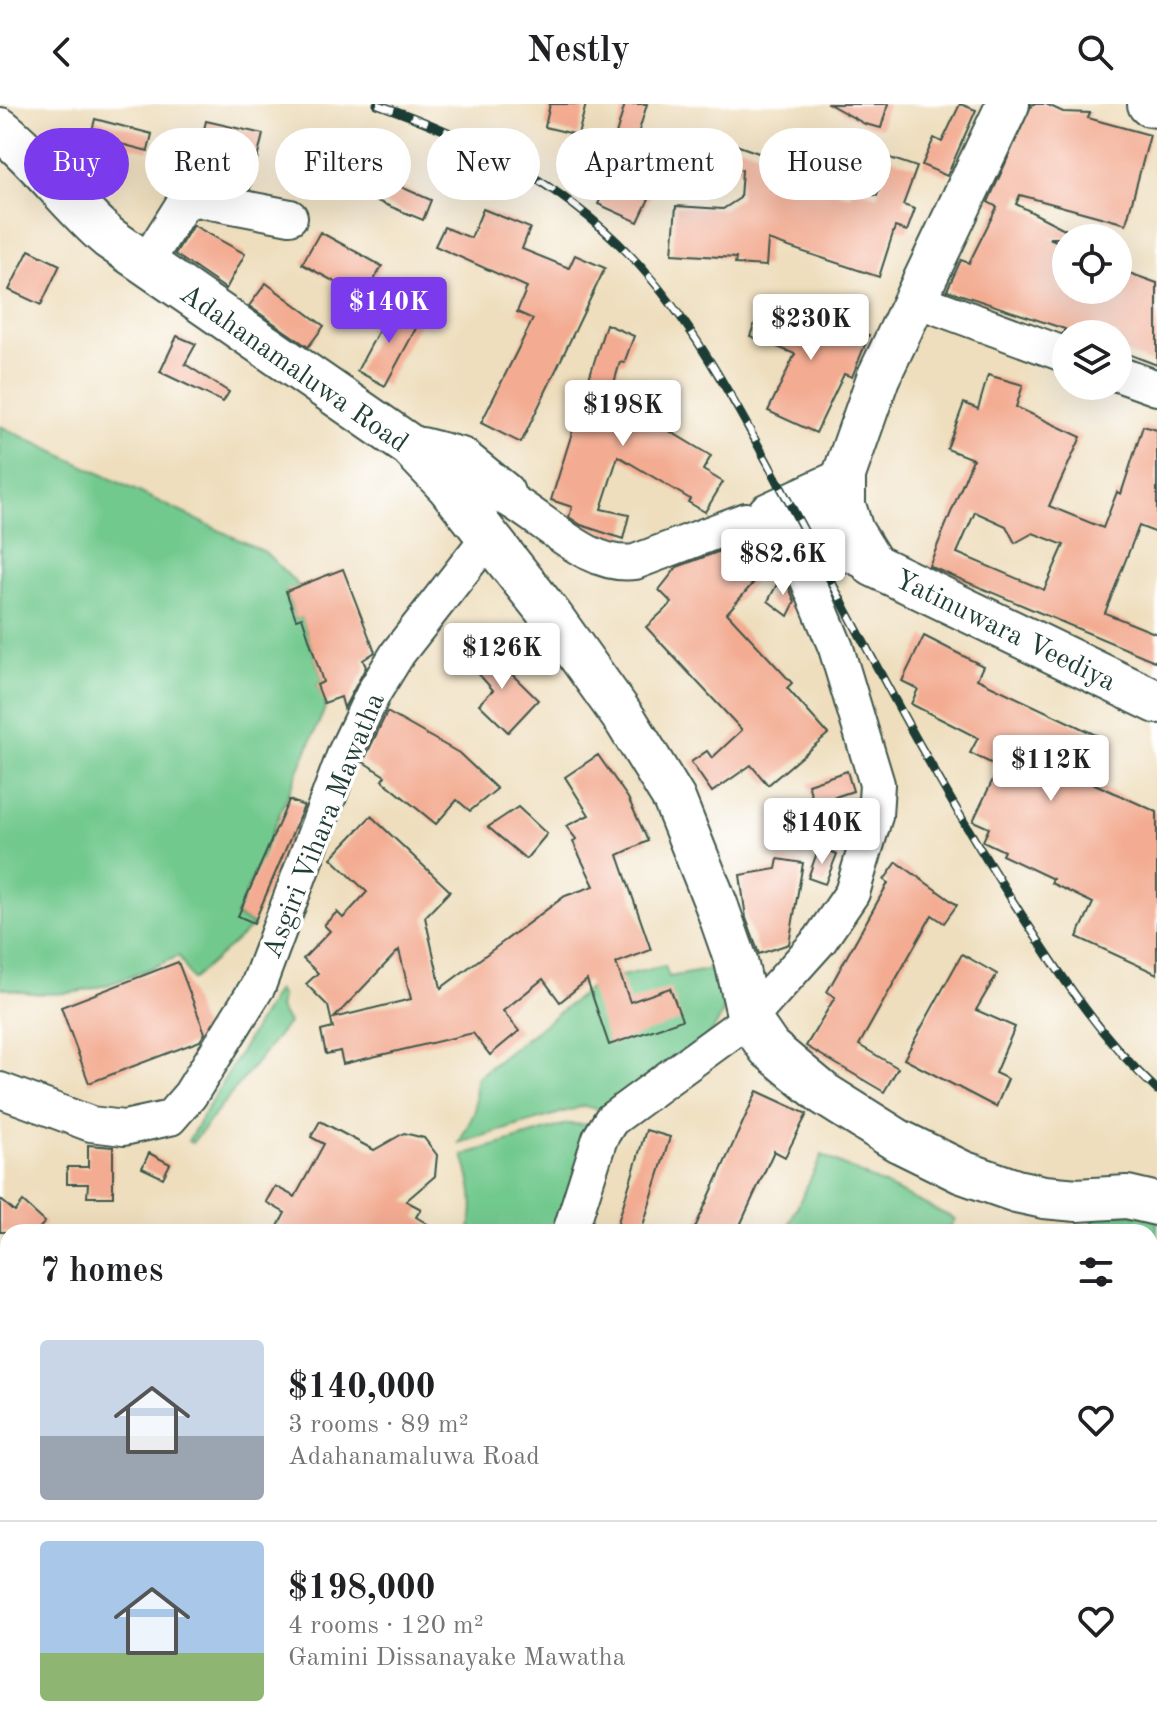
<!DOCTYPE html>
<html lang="en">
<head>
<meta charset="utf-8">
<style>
  body { margin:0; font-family:"Old Standard TT",serif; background:#f6f6f6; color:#202124; height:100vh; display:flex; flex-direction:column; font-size:30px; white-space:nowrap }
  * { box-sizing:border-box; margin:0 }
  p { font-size:26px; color:#757577 }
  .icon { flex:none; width:44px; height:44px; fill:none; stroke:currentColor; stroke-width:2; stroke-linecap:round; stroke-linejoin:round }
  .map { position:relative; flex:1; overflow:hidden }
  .details { position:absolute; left:0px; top:1120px; width:1158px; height:512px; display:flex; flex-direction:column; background:#fff; border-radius:24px 24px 0 0; box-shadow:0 8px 32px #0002 }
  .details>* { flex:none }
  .hud { position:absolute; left:24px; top:24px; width:1110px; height:72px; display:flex; gap:16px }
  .controls { position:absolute; left:1052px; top:120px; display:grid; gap:16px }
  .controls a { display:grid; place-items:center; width:80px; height:80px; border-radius:50%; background:#fff; box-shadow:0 8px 32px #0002; font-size:40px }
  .price { position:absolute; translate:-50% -68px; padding:0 18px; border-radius:8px; background:#fff; color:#222; font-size:26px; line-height:52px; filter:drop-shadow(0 2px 4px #0008) }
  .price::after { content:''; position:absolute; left:50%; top:48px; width:24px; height:18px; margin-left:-12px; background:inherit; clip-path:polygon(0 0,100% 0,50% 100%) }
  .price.on { background:#7c3aed; color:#fff }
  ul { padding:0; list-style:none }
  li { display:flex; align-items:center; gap:24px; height:200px; padding:0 40px }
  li+li { border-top:2px solid #e0e0e0 }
  li span { display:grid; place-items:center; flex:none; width:224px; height:160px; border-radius:8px; color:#555 }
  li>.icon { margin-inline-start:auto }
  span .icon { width:96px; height:96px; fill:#fffc; stroke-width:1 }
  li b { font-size:34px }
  h2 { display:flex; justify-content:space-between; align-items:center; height:96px; padding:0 40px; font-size:34px }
  .pill { padding:0 28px; border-radius:36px; background:#fff; box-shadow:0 8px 32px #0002; font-size:28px; line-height:72px }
  .pill.on { background:#7c3aed; color:#fff }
  header { display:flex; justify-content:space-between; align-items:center; height:104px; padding:0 40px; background:#fff; font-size:36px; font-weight:800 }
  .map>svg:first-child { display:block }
  .green { fill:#72c98e; stroke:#488361; stroke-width:2 }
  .building { fill:#f3ac92; fill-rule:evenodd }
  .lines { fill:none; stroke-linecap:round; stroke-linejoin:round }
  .minor-casing { stroke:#3e5549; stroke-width:38 }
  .major-casing { stroke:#3e5549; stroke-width:46 }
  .highway-casing { stroke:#3e5549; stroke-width:48 }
  .minor { stroke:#fff; stroke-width:34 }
  .major { stroke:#fff; stroke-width:42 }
  .highway { stroke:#fff; stroke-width:44 }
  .rail-casing { stroke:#1f3d34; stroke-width:9 }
  .rail { stroke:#fff; stroke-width:6; stroke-dasharray:18; stroke-linecap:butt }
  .labels { text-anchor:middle; stroke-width:7; stroke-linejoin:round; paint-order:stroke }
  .street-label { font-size:28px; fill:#1f3d34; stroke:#fff }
</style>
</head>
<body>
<header><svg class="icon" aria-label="back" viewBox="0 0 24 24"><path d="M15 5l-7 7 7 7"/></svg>Nestly<svg class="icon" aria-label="search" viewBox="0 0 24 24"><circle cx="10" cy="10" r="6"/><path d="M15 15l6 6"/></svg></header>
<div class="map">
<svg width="1157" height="1632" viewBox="0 0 1157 1632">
  <rect width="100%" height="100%" fill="#fff"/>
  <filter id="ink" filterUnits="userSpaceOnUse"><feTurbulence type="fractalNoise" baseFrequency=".0125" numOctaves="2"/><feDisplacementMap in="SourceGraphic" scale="16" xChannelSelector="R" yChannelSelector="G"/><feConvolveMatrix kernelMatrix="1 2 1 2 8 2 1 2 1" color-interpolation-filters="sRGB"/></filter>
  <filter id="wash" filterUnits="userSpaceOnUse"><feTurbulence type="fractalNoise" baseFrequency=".006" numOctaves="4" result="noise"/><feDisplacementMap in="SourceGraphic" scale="32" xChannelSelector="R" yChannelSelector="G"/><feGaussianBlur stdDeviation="1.8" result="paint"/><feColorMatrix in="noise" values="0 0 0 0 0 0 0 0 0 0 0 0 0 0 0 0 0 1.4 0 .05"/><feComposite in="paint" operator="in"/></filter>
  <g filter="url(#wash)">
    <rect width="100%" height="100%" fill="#eedebd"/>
    <!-- green -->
    <g class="green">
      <path d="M0 322 265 448 299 482 286 488 296 515 302 513 323 578 317 581 326 602 236 812 254 821 192 876 179 852C117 879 69 902 0 883Z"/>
      <path d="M665 862 669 873 713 865C717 875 725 889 724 900 722 939 641 985 611 1008L584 1002 459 1039 475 1007 476 974 599 877Z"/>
      <polygon points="277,886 281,893 279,904 288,919 192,1039 188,1037"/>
      <path d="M567 1020 599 1021 563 1128H469C477 1101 471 1077 463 1051Z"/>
      <polygon points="822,1051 955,1115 948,1128 785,1128"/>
      <polygon points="1157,1109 1157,1562 1150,1557 1150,1128 1084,1128 1099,1110"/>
      <polygon points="641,1624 809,1624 812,1632 638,1632"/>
    </g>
    <g id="blocks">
      <!-- building -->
      <g class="building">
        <polygon points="550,0 586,0 578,31 545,23"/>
        <polygon points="625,0 647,0 632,50 612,44"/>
        <polygon points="829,0 888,0 881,24 865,20"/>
        <polygon points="960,0 976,6 947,72 922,61 934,34 942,38"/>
        <polygon points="1032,0 1046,0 1063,8 1090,9 1088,14 1150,31 1126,120 1020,91 1016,100 1082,134 1049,134 1066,141 1066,186 1118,186 1118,165 1157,179 1157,261 1118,246 1118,230 1067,230 1063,229 1065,225 947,186 961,156 969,159 997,103 988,98"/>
        <polygon points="95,15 152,30 148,47 121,40 111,79 81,71"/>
        <polygon points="206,17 263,30 250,85 192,76"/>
        <polygon points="722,36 823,72 822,83 850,92 853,83 877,92 890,54 917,63 903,101 915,105 907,127 895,123 879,173 768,136 766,162 735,160 736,154 672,150 676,102 723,105 740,94 742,66 715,58"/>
        <polygon points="615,64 655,82 638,118 598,100"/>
        <polygon points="376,72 431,96 423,116 367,93"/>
        <polygon points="483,105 530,124 522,145 569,164 575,151 605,164 521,339 481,319 533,215 517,208 527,183 435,142 444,123 471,134"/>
        <polygon points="193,121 245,150 226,185 175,150"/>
        <polygon points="320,128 382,162 364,194 302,160"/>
        <polygon points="29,146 60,161 41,201 9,186"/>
        <polygon points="266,179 324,222 308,243 249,202"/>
        <polygon points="791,199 869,231 852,273 844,270 816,329 768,307 795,250 750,232 758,211 782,221"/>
        <polygon points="393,200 421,215 385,282 357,267"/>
        <polygon points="606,220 634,232 624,259 620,258 610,293 634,301 633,305 711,352 703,366 723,378 705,408 688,398 690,395 618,352 601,405 629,411 623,435 581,421 569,413 572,403 551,396"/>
        <polygon points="177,232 196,240 185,260 229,288 223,298 160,268"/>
        <path d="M988 271 1023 281 1016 303 1081 333 1049 402 1103 424 1117 388 1121 390 1143 322 1157 326V429L1139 422 1105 509 1157 530V558L929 462 973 355 947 345 964 299 978 305ZM975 408 1006 422 1015 439 1033 429 1064 441 1044 486 957 449Z"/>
        <polygon points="723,446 755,477 727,509 792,579 787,584 828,630 768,681 751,661 712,688 691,658 707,647 712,654 742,626 646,523 672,499 659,486 677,463"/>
        <polygon points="343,465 375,548 363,556 366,563 344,604 341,593 324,599 317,581 323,578 302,513 296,515 286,487"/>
        <polygon points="783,469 795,498 788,512 768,497"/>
        <polygon points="924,532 983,562 977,575 1098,632 1079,673 1157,708 1157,870 1077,833 1093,799 1051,779 1053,775 1002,751 1004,747 983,737 989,724 973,717 999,663 970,649 978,634 911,600 918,585 902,577"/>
        <polygon points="483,542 538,596 508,628 479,600 493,586 467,557"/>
        <polygon points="387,608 459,649 497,685 470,707 457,696 436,720 382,676 385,672 363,658"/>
        <path d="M598 651 628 694 648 737 618 751 651 846 616 859 630 898 670 884 682 916 609 941 587 876 560 898 543 875 503 907 519 927 490 951 473 929 343 960 340 947 326 950 321 927 333 924 328 902 306 880 318 869 303 855 330 827 324 821 337 808 343 814 367 788 331 754 371 712 450 787 425 813 441 884 565 792 594 782 573 738 576 735 566 722 589 711 565 673ZM399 846 411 895 334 914Z"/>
        <polygon points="847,667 853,687 814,700 808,680"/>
        <polygon points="289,696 304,702 254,819 238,812"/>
        <polygon points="518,703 547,730 526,755 488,723"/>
        <polygon points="819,743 837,750 825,780 808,774"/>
        <polygon points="778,755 803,759 789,840 759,850 746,814 740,771 776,765"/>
        <polygon points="897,758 957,801 944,819 932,811 859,941 898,964 884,988 806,942 835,893 827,888 888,779 884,776"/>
        <polygon points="962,850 997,870 976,906 1015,923 995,969 1008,975 996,1003 904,955"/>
        <polygon points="178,858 205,929 200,937 89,979 61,903"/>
        <polygon points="757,987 807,1010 785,1053 774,1047 737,1128 693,1128"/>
        <polygon points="320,1017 374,1046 404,1029 424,1034 437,1051 435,1072 406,1097 421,1105 416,1113 441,1128 275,1128 285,1109 266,1098 275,1082 295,1093 324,1040 311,1033"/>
        <polygon points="646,1026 670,1033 641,1128 615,1128"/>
        <polygon points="88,1041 113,1043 113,1093 87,1093 88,1080 67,1080 67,1063 88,1063"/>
        <polygon points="149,1049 170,1060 163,1074 142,1064"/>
        <polygon points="0,1095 15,1108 23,1098 45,1118 36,1128 0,1128"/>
      </g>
    </g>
  </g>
  <g filter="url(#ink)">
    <use href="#blocks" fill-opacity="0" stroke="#3e5549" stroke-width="2"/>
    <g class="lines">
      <!-- minor casing -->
      <g class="minor-casing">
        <g id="minor">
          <polyline points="146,159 183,100 196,95 290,113"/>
          <polyline points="917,196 1066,251"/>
          <polyline points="1118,270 1157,284"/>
          <path d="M477 382C532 395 579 466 635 458L746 416"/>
          <polyline points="766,407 838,374"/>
          <path d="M778 422C811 428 841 447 873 461"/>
          <polyline points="804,450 805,427 844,371"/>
          <polyline points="0,986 91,1020 124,1024 170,1014 190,991 258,882 345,649 374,588 398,549 487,435"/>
          <polyline points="570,1128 600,1034 611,1016 749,915 820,836 852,789 875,712 877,680 836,544 795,445 784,432 766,422"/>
          <polyline points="0,1530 8,1528"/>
        </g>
      </g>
      <!-- major casing -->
      <g class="major-casing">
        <g id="major">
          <polyline points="1008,0 878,274 844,371 844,401 852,427 873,461 1157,598"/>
          <path d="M0 25C40 57 69 100 109 134L410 342 448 382 551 512 626 617 674 695 716 800 736 857 749 915 769 944 824 990 897 1036 962 1068 1016 1087 1044 1093 1077 1096 1127 1093 1157 1100"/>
          <polyline points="422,345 461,355 503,389"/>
        </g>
      </g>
      <!-- highway casing -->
      <g class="highway-casing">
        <polyline id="highway" points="1150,0 1157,1"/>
      </g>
      <!-- minor -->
      <use href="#minor" class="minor"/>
      <!-- major -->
      <use href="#major" class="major"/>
      <!-- highway -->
      <use href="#highway" class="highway"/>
      <!-- rail casing -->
      <g class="rail-casing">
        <path id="rail" d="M377 0C471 33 560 78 630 151 692 216 736 300 778 378 857 524 932 674 1023 813 1063 875 1102 935 1157 986"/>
      </g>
      <!-- rail -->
      <use href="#rail" class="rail"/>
    </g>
  </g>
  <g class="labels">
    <!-- street labels -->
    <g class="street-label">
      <text transform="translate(295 263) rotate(35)" y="10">Adahanamaluwa Road</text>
      <text transform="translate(1006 525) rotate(26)" y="10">Yatinuwara Veediya</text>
      <text transform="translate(322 721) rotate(-68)" y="10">Asgiri Vihara Mawatha</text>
    </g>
  </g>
</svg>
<div class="controls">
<a><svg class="icon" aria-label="locate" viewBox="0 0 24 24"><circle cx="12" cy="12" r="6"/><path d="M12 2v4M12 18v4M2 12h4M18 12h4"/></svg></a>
<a><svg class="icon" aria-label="layers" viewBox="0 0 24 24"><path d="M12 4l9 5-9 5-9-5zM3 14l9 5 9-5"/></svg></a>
</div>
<b class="price on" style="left:389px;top:241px">$140K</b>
<b class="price" style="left:811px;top:258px">$230K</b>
<b class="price" style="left:623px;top:344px">$198K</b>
<b class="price" style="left:783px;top:493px">$82.6K</b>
<b class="price" style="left:502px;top:587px">$126K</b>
<b class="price" style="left:1051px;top:699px">$112K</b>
<b class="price" style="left:822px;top:762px">$140K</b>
<div class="hud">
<a class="pill on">Buy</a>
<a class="pill">Rent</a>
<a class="pill">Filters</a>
<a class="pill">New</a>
<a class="pill">Apartment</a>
<a class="pill">House</a>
</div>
<section class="details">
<h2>7 homes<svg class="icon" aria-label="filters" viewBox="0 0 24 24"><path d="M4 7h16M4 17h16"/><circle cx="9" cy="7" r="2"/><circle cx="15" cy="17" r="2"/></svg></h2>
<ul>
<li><span style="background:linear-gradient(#c9d6e8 60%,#9aa5b1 0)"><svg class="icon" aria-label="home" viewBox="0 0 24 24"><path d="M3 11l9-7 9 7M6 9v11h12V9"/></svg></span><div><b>$140,000</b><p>3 rooms · 89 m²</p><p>Adahanamaluwa Road</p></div><svg class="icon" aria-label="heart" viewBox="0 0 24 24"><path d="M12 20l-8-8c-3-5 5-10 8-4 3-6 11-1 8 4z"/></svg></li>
<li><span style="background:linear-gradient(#a9c7e8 70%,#8fb573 0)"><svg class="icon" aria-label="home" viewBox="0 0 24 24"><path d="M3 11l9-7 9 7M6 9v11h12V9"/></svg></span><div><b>$198,000</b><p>4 rooms · 120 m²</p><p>Gamini Dissanayake Mawatha</p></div><svg class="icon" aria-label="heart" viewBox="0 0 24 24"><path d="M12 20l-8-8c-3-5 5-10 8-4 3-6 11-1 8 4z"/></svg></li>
</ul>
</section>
</div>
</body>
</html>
